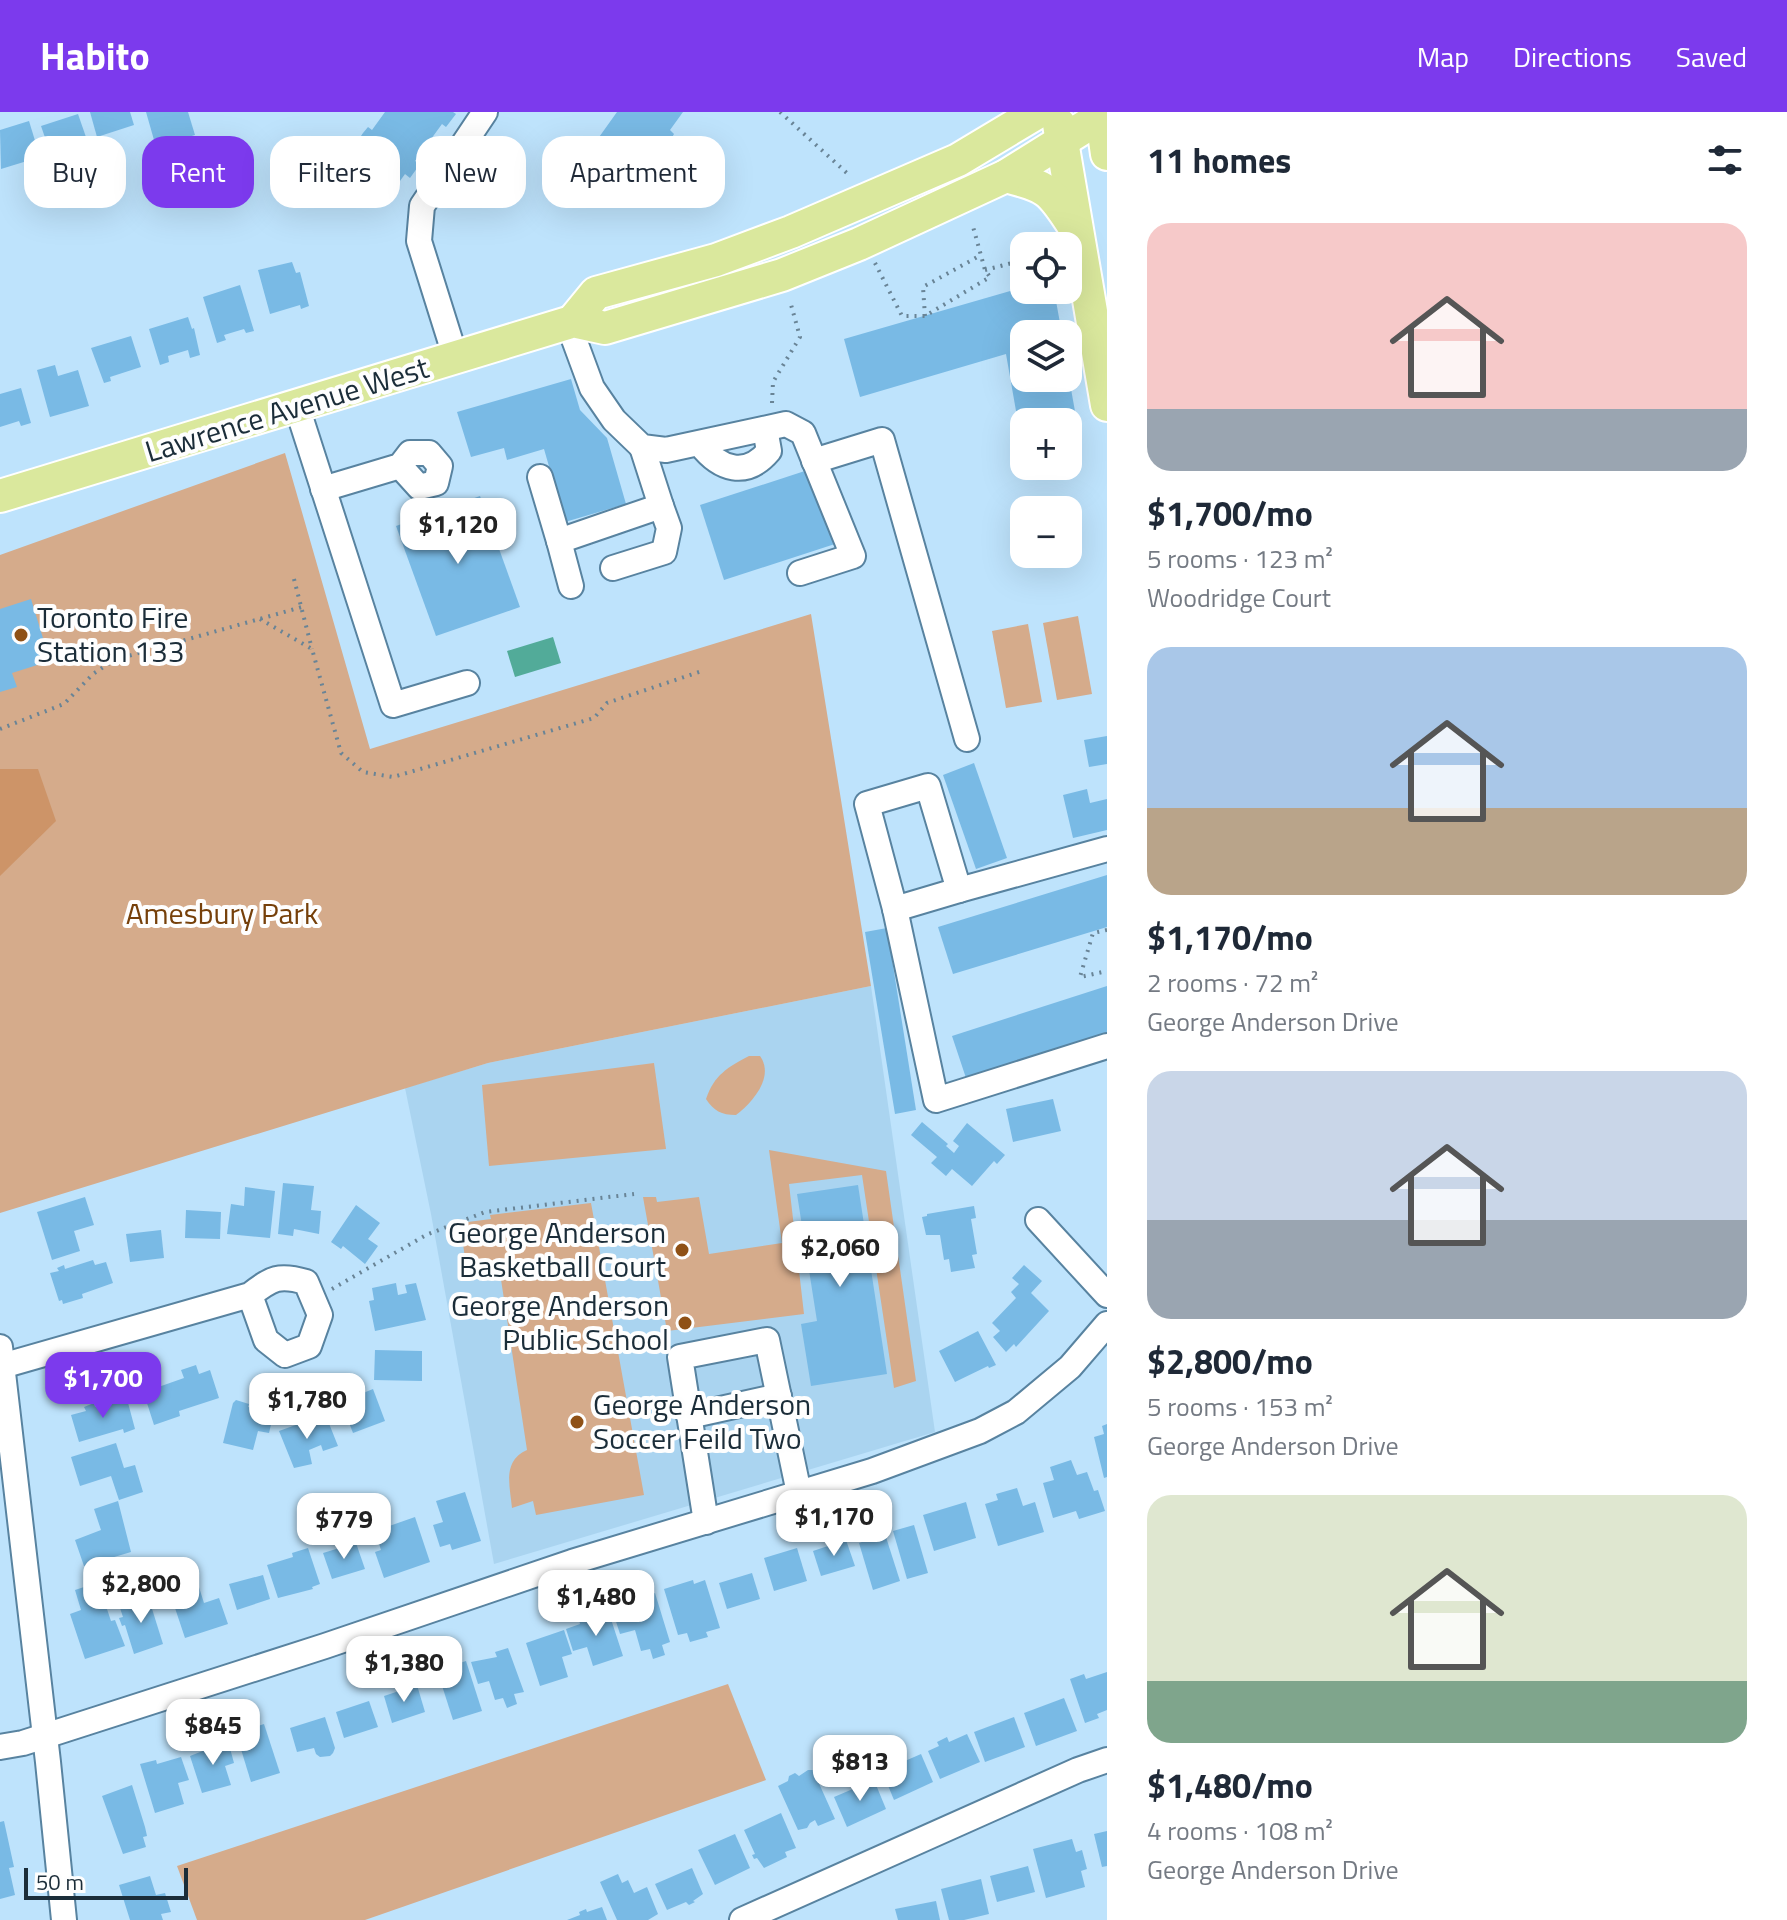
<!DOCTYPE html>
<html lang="en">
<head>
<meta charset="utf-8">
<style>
  body { margin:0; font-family:"Titillium Web",sans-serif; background:#f6f6f7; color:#1f2937; height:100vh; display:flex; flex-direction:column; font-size:30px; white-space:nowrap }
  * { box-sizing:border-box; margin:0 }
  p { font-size:26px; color:#747a83 }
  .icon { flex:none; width:44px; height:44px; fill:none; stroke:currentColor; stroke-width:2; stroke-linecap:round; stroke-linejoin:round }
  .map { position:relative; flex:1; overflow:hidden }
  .drawer { display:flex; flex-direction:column; background:#fff; width:680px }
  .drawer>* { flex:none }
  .top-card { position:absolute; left:24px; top:24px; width:760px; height:72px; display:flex; gap:16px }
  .fabs { position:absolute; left:1010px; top:120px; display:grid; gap:16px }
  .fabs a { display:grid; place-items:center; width:72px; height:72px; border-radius:16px; background:#fff; box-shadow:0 8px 32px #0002; font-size:40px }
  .scale { position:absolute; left:24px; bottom:20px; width:164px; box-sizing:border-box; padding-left:8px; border:4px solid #1b2d39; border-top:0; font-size:22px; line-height:28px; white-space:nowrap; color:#1b2d39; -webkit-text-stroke:6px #fefefe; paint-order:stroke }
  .price { position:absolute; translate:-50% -68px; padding:0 18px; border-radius:16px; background:#fff; color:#222; font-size:26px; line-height:52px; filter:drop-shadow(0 2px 4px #0008) }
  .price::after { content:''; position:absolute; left:50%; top:48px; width:24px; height:18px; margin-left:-12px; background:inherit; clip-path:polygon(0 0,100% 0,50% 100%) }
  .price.current { background:#7c3aed; color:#fff }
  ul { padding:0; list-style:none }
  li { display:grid; align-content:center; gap:16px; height:424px; padding:0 40px }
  li span { display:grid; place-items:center; height:248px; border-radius:24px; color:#555 }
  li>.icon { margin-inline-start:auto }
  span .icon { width:144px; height:144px; fill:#fffc; stroke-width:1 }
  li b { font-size:34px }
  h2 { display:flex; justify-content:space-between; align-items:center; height:96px; padding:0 40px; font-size:34px }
  .tag { padding:0 28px; border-radius:24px; background:#fff; box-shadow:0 8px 32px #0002; font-size:28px; line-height:72px }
  .tag.current { background:#7c3aed; color:#fff }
  header { display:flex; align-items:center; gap:48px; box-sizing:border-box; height:112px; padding:0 40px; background:#7c3aed; color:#fff }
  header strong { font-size:38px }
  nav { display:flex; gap:44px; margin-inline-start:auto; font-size:28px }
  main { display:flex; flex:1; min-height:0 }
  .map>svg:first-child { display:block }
  .built { fill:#aad4f0 }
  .green { fill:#d5ab8b }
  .forest { fill:#cd9468 }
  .water { fill:#52ab99 }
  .building { fill:#79bae5 }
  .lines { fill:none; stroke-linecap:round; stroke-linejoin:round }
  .minor-casing { stroke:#5883a0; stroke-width:28 }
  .major-casing { stroke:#fff; stroke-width:36 }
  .path { stroke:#698496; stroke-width:4; stroke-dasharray:2 6; stroke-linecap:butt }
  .minor { stroke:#fff; stroke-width:24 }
  .major { stroke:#dae89d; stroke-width:32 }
  .poi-dot { fill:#8f5116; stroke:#fefefe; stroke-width:3 }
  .labels { text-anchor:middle; stroke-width:8; stroke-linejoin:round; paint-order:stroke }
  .street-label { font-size:30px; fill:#1b2d39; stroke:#fefefe }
  .poi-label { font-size:30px; fill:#1b2d39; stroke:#fefefe; text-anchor:start }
  .park-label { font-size:30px; fill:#76400a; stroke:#fefefe }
</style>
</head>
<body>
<header>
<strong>Habito</strong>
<nav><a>Map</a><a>Directions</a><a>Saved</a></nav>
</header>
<main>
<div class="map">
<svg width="1107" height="1808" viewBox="0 0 1107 1808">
  <rect width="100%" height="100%" fill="#bee3fc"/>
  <!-- built -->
  <polygon class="built" points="871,874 935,1320 494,1452 431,1102 405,976 488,951"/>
  <!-- green -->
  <g class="green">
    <polygon points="285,341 370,637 811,502 871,874 488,951 0,1101 0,443"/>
    <polygon points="1078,504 1092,582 1057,588 1043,511"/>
    <polygon points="1028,512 1042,590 1006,596 992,519"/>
    <path d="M749 944H760C775 965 752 991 736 1003 721 1003 714 999 706 987 714 963 728 955 749 944Z"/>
    <polygon points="654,951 666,1037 489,1054 482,973"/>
    <polygon points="769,1038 886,1059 916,1269 894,1276 862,1063 789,1072 804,1202 667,1219 643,1085 656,1085 657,1090 699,1085 709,1142 782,1131"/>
    <path d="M591 1091 644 1383 536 1403 533 1389 512 1396C510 1374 502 1349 527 1338L500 1161 479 1167 466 1153 460 1111 491 1107 490 1103Z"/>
    <polygon points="728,1572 766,1668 365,1808 197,1808 177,1754"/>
  </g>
  <!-- forest -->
  <polygon class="forest" points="0,657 38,657 56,709 0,764"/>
  <!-- water -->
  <polygon class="water" points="553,525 561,551 515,565 507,539"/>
  <!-- building -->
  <g class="building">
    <polygon points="90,0 130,0 134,13 97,25"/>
    <polygon points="146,0 188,0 195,23 156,35"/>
    <polygon points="385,0 453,0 456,2 446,15 442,12 415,49 420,52 410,66 405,62 385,90 373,81 368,83 369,78 342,59 363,30 359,27 363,21 368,15 372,18"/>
    <polygon points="617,0 683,0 670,18 674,22 670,29 664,35 660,32 640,59 627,50 623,50 623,47 597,28"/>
    <polygon points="78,2 87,28 50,40 41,14"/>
    <polygon points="29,9 40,45 1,57 0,18"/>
    <polygon points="292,150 296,161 300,160 309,194 301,197 300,193 270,202 258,158"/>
    <polygon points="240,173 254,219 246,221 244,217 224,223 226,228 217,231 203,185"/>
    <polygon points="1024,175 1024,178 1054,178 1062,222 1024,222 1024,266 1069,266 1082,338 1068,341 1068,310 1024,310 1022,333 1006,242 860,285 844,227"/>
    <polygon points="188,205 192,217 194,216 200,243 190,246 188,238 168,244 169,250 160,253 149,217"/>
    <polygon points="131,224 141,255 110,265 111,269 104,271 91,236"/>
    <polygon points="55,253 58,264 78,258 89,294 50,305 37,258"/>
    <polygon points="571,267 580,298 607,326 626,392 565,410 544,337 507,348 504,336 471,345 457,300"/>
    <polygon points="21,276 31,311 21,314 19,309 0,315 0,282"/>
    <polygon points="814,356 838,431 724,468 700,393"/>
    <polygon points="480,384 520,495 436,524 396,414"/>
    <polygon points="31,487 50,549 12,561 17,575 0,580 0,497"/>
    <polygon points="1107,624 1107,652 1089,655 1084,628"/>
    <polygon points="974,651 1007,746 976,757 943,663"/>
    <polygon points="1087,677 1090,691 1107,687 1107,718 1073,726 1063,683"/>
    <polygon points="1107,763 1107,815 953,862 938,815"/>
    <polygon points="887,816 916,998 895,1002 865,820"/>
    <polygon points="1107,874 1107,924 967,969 952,924"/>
    <polygon points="1053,987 1061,1019 1013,1030 1006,997"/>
    <polygon points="922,1010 948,1032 946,1034 954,1041 959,1034 953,1029 967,1011 1005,1043 997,1052 994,1049 972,1074 952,1057 946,1064 931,1051 937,1045 911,1023"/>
    <polygon points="283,1071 314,1074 311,1098 321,1099 319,1122 294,1117 293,1124 278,1122"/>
    <polygon points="858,1073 887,1262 811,1274 801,1212 817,1209 797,1082"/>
    <polygon points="245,1075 275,1079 270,1126 227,1122 231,1092 244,1094"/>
    <polygon points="85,1085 94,1113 74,1119 80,1139 52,1148 37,1100"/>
    <polygon points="356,1093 380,1111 368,1127 378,1134 365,1152 343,1134 341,1137 331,1130"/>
    <polygon points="974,1094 976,1106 971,1107 977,1142 972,1143 975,1156 951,1160 949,1147 944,1148 940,1123 926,1123 922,1105 927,1104 927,1102"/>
    <polygon points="186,1098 221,1100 220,1127 185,1126"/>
    <polygon points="161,1118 164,1146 130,1150 126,1122"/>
    <polygon points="93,1148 95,1153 106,1150 113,1171 82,1182 83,1186 63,1192 62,1188 59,1189 50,1161 59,1159 57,1156 64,1153 65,1157"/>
    <polygon points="1024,1153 1042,1169 1031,1181 1049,1199 1016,1235 1014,1232 1006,1240 993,1225 1000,1219 992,1211 1016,1186 1011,1180 1019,1172 1012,1166"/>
    <polygon points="396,1171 398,1183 407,1181 405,1173 416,1171 426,1208 375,1219 369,1189 374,1188 372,1176"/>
    <polygon points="978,1219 996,1253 989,1256 988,1254 955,1270 939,1239"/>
    <polygon points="375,1238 422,1239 422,1269 374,1268"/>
    <polygon points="196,1253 199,1262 210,1258 219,1286 179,1299 180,1304 154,1313 146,1288 150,1287 147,1279 184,1266 181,1258"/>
    <polygon points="373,1277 385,1309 353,1321 341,1290"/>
    <polygon points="127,1287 135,1317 124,1321 123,1317 79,1330 71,1303 86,1299 84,1295 94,1291 95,1295"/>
    <polygon points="236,1288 249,1292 248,1295 274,1300 269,1321 258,1319 253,1338 223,1331 233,1291"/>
    <polygon points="315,1306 317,1313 328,1309 338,1334 323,1339 321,1333 309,1338 312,1352 294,1356 279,1319"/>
    <polygon points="1107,1312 1107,1365 1104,1366 1094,1325 1104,1322 1102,1314"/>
    <polygon points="116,1331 124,1356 135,1353 143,1380 119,1388 111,1364 80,1374 71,1345"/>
    <polygon points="1071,1348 1077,1363 1087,1360 1094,1379 1098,1378 1105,1399 1079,1407 1076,1399 1053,1406 1043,1371 1054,1368 1050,1355"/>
    <polygon points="1017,1376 1023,1394 1035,1390 1044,1420 998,1434 985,1392 998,1388 996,1382"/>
    <polygon points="465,1380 481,1429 452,1438 450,1432 440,1435 433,1413 443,1410 436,1389"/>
    <polygon points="118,1389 131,1440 84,1454 75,1428 101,1418 94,1397"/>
    <polygon points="966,1390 976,1426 934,1439 923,1403"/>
    <polygon points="415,1405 430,1450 384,1466 375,1440 381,1438 375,1419"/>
    <polygon points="914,1413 928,1461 907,1467 893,1419"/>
    <polygon points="885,1422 900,1469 873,1478 859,1431"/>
    <polygon points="846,1428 855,1454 821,1464 813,1439"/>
    <polygon points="356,1431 365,1457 332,1467 323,1441"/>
    <polygon points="308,1436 320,1472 312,1475 313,1477 278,1486 267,1453 293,1445 292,1441"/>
    <polygon points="797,1436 807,1469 774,1479 764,1446"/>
    <polygon points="752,1461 760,1487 727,1497 719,1471"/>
    <polygon points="263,1463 270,1487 237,1498 229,1472"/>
    <polygon points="693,1468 694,1472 705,1468 720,1516 706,1520 708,1525 690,1530 687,1521 678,1523 664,1477"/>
    <polygon points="102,1469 110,1493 106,1494 111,1509 115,1508 125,1534 85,1547 70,1502 81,1498 75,1478"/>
    <polygon points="198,1472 204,1491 219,1486 228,1512 185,1526 170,1481"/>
    <polygon points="655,1481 670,1530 662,1533 665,1543 653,1547 650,1537 641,1539 635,1518 620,1522 612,1497"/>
    <polygon points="148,1484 163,1532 134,1542 125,1513 122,1514 119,1506 123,1505 119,1493"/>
    <polygon points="608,1498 623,1544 593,1554 587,1535 573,1539 566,1517 580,1512 579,1508"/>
    <polygon points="564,1518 572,1542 562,1545 568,1565 540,1574 526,1531"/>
    <polygon points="508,1536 524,1580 514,1582 517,1592 507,1596 503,1586 495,1588 489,1569 478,1572 471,1550 497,1545 495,1540"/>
    <polygon points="466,1549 482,1599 453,1608 437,1558"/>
    <polygon points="1107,1560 1107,1598 1097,1602 1099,1606 1085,1611 1070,1567 1084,1562 1086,1567"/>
    <polygon points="417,1573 425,1600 392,1611 384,1584"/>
    <polygon points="1064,1586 1077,1619 1036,1634 1024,1601"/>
    <polygon points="369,1589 378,1615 344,1626 336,1600"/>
    <polygon points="325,1605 335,1636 333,1641 330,1644 320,1645 316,1642 314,1636 297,1640 290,1616"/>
    <polygon points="1014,1605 1025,1635 985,1650 974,1620"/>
    <polygon points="264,1612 280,1661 251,1670 236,1621"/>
    <polygon points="967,1622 980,1650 940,1667 928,1639 939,1634 937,1630 947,1625 949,1630"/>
    <polygon points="228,1629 234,1651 225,1654 231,1673 202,1681 190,1644"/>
    <polygon points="921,1642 933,1670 894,1688 882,1659"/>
    <polygon points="181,1645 189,1668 178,1671 184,1692 155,1701 140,1652 156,1648 157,1652"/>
    <polygon points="808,1658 813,1658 835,1707 818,1714 815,1708 810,1711 807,1716 798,1718 778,1674 788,1669 789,1664 795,1661 799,1664"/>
    <polygon points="874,1668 886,1697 847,1715 834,1685"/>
    <polygon points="132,1673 145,1715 147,1724 143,1725 146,1735 123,1742 102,1684"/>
    <polygon points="781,1701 796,1736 785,1740 787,1745 764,1756 757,1746 754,1747 752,1743 755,1742 744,1718"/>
    <polygon points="4,1709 14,1755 9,1756 15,1783 0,1787 0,1710"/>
    <polygon points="1107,1719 1107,1754 1102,1755 1094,1722"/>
    <polygon points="735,1722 750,1756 715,1773 698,1738"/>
    <polygon points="1072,1727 1076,1740 1082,1738 1087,1757 1081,1759 1085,1775 1046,1786 1033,1737"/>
    <polygon points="1028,1754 1035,1780 997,1790 990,1764"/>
    <polygon points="692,1756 703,1782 693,1789 695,1790 689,1793 686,1790 667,1798 655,1772"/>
    <polygon points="618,1762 622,1771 628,1768 634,1781 647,1775 658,1802 648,1808 617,1808 600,1770"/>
    <polygon points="150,1764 156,1783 165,1781 171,1800 161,1802 163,1808 130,1808 119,1773"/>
    <polygon points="981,1767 989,1802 964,1808 949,1808 941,1777"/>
    <polygon points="936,1789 940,1808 898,1808 895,1797"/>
    <polygon points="602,1795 607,1808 567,1808 580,1803 579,1800 586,1797 587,1800"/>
  </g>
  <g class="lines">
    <!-- minor casing -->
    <g class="minor-casing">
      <g id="minor">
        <polyline points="568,211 592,276 614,308 642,335 666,338 786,312 803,321 853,444 800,461"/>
        <polyline points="456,247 419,129 422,94 485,0"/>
        <polyline points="297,295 393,593 467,571"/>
        <path d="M700 332C720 358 746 366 769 339L765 317"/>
        <polyline points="814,349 882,328 967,627"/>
        <polyline points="540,365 559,429"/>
        <polyline points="323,377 400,354 410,341 429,341 440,354 436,371 419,375 400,354"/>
        <polyline points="613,456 664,440 669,416 661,394"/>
        <polyline points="571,474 559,429 661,394 642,335"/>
        <polyline points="1107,737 959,778 928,674 867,692 895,797 936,988 1107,934"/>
        <polyline points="895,797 959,778"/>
        <polyline points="1038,1108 1107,1183"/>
        <polyline points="0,1235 48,1650 64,1808"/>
        <path d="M2 1254 250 1183 266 1228 285 1243 309 1234 320 1203 306 1170C279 1162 272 1166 250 1183"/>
        <polyline points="689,1304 779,1284"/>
        <polyline points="706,1410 680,1245 767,1228 799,1381"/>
        <polyline points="0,1635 23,1631 325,1534 572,1450 872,1359 980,1319 1016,1300 1070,1255 1107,1212"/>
        <polyline points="742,1808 1078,1658 1107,1648"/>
      </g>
    </g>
    <!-- major casing -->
    <g class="major-casing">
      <g id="major">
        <polyline points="1101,0 1107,42"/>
        <polyline points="1059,12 1107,293"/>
        <path d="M1006 64C1047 75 1050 77 1073 113"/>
        <polyline points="573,209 596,181 716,148 791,120 958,48 1038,0"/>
        <polyline points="0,384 568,211 573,209 605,216 782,163 859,132 1006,64 1107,1"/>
      </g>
    </g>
    <!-- path -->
    <g class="path">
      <polyline points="780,0 849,63"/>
      <polyline points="875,151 902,204 925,204 990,165 985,158 972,111"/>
      <polyline points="985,158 1024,148"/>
      <polyline points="925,204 923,175 981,143"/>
      <polyline points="772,291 773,270 800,225 790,189"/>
      <polyline points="294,467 312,537"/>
      <polyline points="260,507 312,537 341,641 363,660 393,665 594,606 607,591 702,559"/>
      <polyline points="0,617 64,592 93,562 114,548 302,495"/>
      <polyline points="1107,818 1093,821 1080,865 1107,859"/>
      <polyline points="332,1177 426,1123 485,1100 634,1082"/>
    </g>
    <!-- minor -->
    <use href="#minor" class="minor"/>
    <!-- major -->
    <use href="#major" class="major"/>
  </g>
  <!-- markers -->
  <g class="poi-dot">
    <circle cx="21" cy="523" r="8"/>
    <circle cx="682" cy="1138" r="8"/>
    <circle cx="685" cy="1211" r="8"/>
    <circle cx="577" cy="1310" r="8"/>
  </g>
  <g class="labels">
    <!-- street labels -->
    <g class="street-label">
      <text transform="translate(287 298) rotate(-17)" y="10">Lawrence Avenue West</text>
    </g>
    <!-- poi labels -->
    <g class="poi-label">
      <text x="37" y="516">Toronto Fire<tspan x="37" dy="34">Station 133</tspan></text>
      <text x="666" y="1131" text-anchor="end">George Anderson<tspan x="666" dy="34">Basketball Court</tspan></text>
      <text x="669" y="1204" text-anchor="end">George Anderson<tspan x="669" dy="34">Public School</tspan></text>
      <text x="593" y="1303">George Anderson<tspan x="593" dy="34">Soccer Feild Two</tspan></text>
    </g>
    <!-- park labels -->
    <g class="park-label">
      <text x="222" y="812">Amesbury Park</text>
    </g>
  </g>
</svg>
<div class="fabs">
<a><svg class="icon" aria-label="locate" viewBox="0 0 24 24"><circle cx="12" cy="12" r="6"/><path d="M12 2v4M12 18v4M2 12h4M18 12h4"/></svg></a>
<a><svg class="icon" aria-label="layers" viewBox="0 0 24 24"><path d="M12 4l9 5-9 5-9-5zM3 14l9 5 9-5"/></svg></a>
<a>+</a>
<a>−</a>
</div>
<div class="scale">50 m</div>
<b class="price" style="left:458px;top:454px">$1,120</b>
<b class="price" style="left:840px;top:1177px">$2,060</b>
<b class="price current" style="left:103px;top:1308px">$1,700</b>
<b class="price" style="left:307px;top:1329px">$1,780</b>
<b class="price" style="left:834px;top:1446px">$1,170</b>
<b class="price" style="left:344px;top:1449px">$779</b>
<b class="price" style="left:141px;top:1513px">$2,800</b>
<b class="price" style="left:596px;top:1526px">$1,480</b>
<b class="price" style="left:404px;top:1592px">$1,380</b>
<b class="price" style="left:213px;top:1655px">$845</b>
<b class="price" style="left:860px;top:1691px">$813</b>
<div class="top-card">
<a class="tag">Buy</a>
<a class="tag current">Rent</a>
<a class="tag">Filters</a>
<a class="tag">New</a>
<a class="tag">Apartment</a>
</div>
</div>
<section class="drawer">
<h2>11 homes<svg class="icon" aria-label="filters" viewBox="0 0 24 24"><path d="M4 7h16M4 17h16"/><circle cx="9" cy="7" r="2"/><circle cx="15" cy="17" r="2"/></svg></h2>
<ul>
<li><span style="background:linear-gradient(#f6c9c9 75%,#9aa5b1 0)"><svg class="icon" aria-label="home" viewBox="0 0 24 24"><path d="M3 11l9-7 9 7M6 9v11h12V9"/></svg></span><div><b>$1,700/mo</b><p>5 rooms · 123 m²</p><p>Woodridge Court</p></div></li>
<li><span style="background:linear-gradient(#a9c7e8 65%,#b9a48a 0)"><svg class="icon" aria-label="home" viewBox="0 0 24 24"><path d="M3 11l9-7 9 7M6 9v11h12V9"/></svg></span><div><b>$1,170/mo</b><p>2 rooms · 72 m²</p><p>George Anderson Drive</p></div></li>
<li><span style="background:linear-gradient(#c9d6e8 60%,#9aa5b1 0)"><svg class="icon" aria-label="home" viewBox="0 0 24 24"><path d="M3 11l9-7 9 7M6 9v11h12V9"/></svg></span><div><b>$2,800/mo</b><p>5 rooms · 153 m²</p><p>George Anderson Drive</p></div></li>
<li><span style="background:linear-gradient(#dfe7d0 75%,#7fa58c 0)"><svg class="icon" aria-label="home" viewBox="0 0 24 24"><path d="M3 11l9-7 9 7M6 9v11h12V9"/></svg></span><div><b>$1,480/mo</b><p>4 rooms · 108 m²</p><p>George Anderson Drive</p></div></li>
</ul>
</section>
</main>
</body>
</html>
